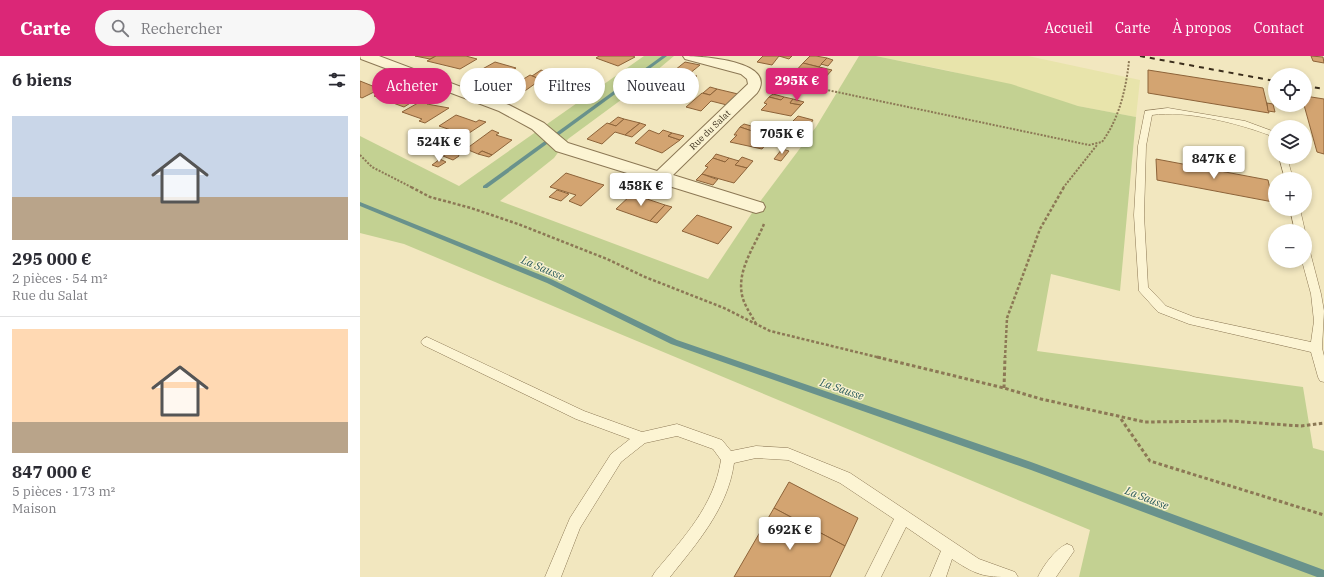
<!DOCTYPE html>
<html lang="fr">
<head>
<meta charset="utf-8">
<style>
  body { margin:0; font-family:"IBM Plex Serif",serif; background:#f7f7f7; color:#2b2b33; height:100vh; display:flex; flex-direction:column; font-size:15px; white-space:nowrap }
  * { box-sizing:border-box; margin:0 }
  p { font-size:13px; color:#7c7c81 }
  .icon { flex:none; width:22px; height:22px; fill:none; stroke:currentColor; stroke-width:2; stroke-linecap:round; stroke-linejoin:round }
  .map { position:relative; flex:1; overflow:hidden }
  .side { display:flex; flex-direction:column; background:#fff; width:360px }
  .side>* { flex:none }
  .hud { position:absolute; left:12px; top:12px; width:380px; height:36px; display:flex; gap:8px }
  .fabs { position:absolute; left:908px; top:12px; display:grid; gap:8px }
  .fabs a { display:grid; place-items:center; width:44px; height:44px; border-radius:50%; background:#fff; box-shadow:0 2px 6px #0003; font-size:20px }
  .price { position:absolute; translate:-50% -34px; padding:0 9px; border-radius:4px; background:#fff; color:#222; font-size:13px; line-height:26px; filter:drop-shadow(0 1px 2px #0008) }
  .price::after { content:''; position:absolute; left:50%; top:24px; width:12px; height:9px; margin-left:-6px; background:inherit; clip-path:polygon(0 0,100% 0,50% 100%) }
  .price.selected { background:#db2777; color:#fff }
  ul { padding:0; list-style:none }
  li { display:grid; align-content:center; gap:8px; height:212px; padding:0 12px }
  li+li { border-top:1px solid #e1e1e2 }
  li span { display:grid; place-items:center; height:124px; border-radius:0px; color:#555 }
  li>.icon { margin-inline-start:auto }
  span .icon { width:72px; height:72px; fill:#fffc; stroke-width:1 }
  li b { font-size:17px }
  h2 { display:flex; justify-content:space-between; align-items:center; height:48px; padding:0 12px; font-size:17px }
  .pill { padding:0 14px; border-radius:18px; background:#fff; box-shadow:0 2px 6px #0003; font-size:14px; line-height:36px }
  .pill.selected { background:#db2777; color:#fff }
  header { display:flex; align-items:center; gap:24px; box-sizing:border-box; height:56px; padding:0 20px; background:#db2777; color:#fff }
  header strong { font-size:19px }
  nav { display:flex; gap:22px; margin-inline-start:auto; font-size:14px }
  .search { width:280px; height:36px; background:#f7f7f7; display:flex; align-items:center; gap:10px; box-sizing:border-box; padding:0 14px; border-radius:22px; color:#7c7c81; font-size:15px }
  main { display:flex; flex:1; min-height:0 }
  .map>svg:first-child { display:block }
  .farmland { fill:#e8e4ab }
  .green { fill:#c3d192 }
  .lines { fill:none; stroke-linecap:round; stroke-linejoin:round }
  .stream { fill:#69928c; fill-rule:evenodd }
  .building { fill:#d3a471; stroke:#8d6339 }
  .lane-casing { stroke:#8c7855; stroke-width:1 }
  .street-casing { stroke:#8c7855; stroke-width:2 }
  .path-far2 { stroke:#8c7855; stroke-width:2; stroke-dasharray:2 1.5; stroke-linecap:butt }
  .path-far1 { stroke:#8c7855; stroke-width:2.5; stroke-dasharray:3 2; stroke-linecap:butt }
  .path { stroke:#8c7855; stroke-width:3; stroke-dasharray:3.5 2.5; stroke-linecap:butt }
  .lane { fill:#fcf4d3; fill-rule:evenodd }
  .street { fill:#fcf4d3; fill-rule:evenodd }
  .rail { stroke:#3a2d1b; stroke-width:2; stroke-dasharray:5 5; stroke-linecap:butt }
  .labels { text-anchor:middle; stroke-width:3; stroke-linejoin:round; paint-order:stroke }
  .far-street-label { font-size:9px; fill:#3a2d1b; stroke:#f8f1cf }
  .water-label { font-size:11px; font-style:italic; fill:#295a5b; stroke:#f8f1cf }
</style>
</head>
<body>
<header>
<strong>Carte</strong>
<div class="search"><svg class="icon" aria-label="search" viewBox="0 0 24 24"><circle cx="10" cy="10" r="6"/><path d="M15 15l6 6"/></svg>Rechercher</div>
<nav><a>Accueil</a><a>Carte</a><a>À propos</a><a>Contact</a></nav>
</header>
<main>
<section class="side">
<h2>6 biens<svg class="icon" aria-label="filters" viewBox="0 0 24 24"><path d="M4 7h16M4 17h16"/><circle cx="9" cy="7" r="2"/><circle cx="15" cy="17" r="2"/></svg></h2>
<ul>
<li><span style="background:linear-gradient(#c9d6e8 65%,#b9a48a 0)"><svg class="icon" aria-label="home" viewBox="0 0 24 24"><path d="M3 11l9-7 9 7M6 9v11h12V9"/></svg></span><div><b>295 000 €</b><p>2 pièces · 54 m²</p><p>Rue du Salat</p></div></li>
<li><span style="background:linear-gradient(#ffd9b3 75%,#b9a48a 0)"><svg class="icon" aria-label="home" viewBox="0 0 24 24"><path d="M3 11l9-7 9 7M6 9v11h12V9"/></svg></span><div><b>847 000 €</b><p>5 pièces · 173 m²</p><p>Maison</p></div></li>
</ul>
</section>
<div class="map">
<svg width="964" height="521" viewBox="0 0 964 521">
  <rect width="100%" height="100%" fill="#f2e7bf"/>
  <!-- farmland -->
  <polygon class="farmland" points="516,0 668,0 780,24 776,61 718,50 590,15"/>
  <!-- green -->
  <polygon class="green" points="284,0 314,0 265,41 208,83 194,102 140,145 348,223 396,151 456,71 499,0 516,0 651,28 718,50 776,61 760,235 691,218 677,295 943,331 953,392 964,395 964,521 719,521 730,474 44,188 0,177 0,80 99,130"/>
  <g class="lines">
    <!-- stream -->
    <g class="stream">
      <polygon points="302,0 307,0 127,132 123,132 123,130"/>
      <polygon points="0,146 191,223 317,284 671,406 964,514 964,521 957,521 671,414 311,288 187,227 0,150"/>
    </g>
  </g>
  <!-- building -->
  <g class="building">
    <polygon points="55,0 76,0 70,3"/>
    <polygon points="76,0 106,0 117,3 100,13 67,5"/>
    <polygon points="239,0 273,0 275,1 258,10 236,2"/>
    <polygon points="403,0 432,0 429,3 419,0 412,9 397,6"/>
    <polygon points="450,0 456,0 467,2 459,11 443,7"/>
    <polygon points="951,0 963,1 964,7 953,5"/>
    <polygon points="467,2 473,4 468,10 461,8"/>
    <polygon points="135,6 156,12 136,25 130,23 133,21 117,16"/>
    <polygon points="325,6 340,9 329,18 315,14"/>
    <polygon points="443,7 459,11 472,14 463,24 434,17"/>
    <polygon points="181,14 186,16 177,22 172,20"/>
    <polygon points="315,14 329,18 337,20 325,30 310,26 318,20 310,18"/>
    <polygon points="788,14 903,32 909,57 788,37"/>
    <polygon points="186,16 200,20 185,29 176,27 162,37 149,32 170,19 177,22"/>
    <polygon points="312,19 318,20 310,26 304,25"/>
    <polygon points="447,20 461,23 458,27 444,24"/>
    <polygon points="0,25 20,33 2,42 0,41"/>
    <polygon points="201,30 224,37 209,47 186,40"/>
    <polygon points="37,31 45,34 42,35 60,41 44,51 14,40 26,34 30,35"/>
    <polygon points="350,31 357,33 350,39 343,37"/>
    <polygon points="357,33 378,38 367,49 351,45 341,55 326,51 342,37 350,39"/>
    <polygon points="413,38 424,41 421,44 409,41"/>
    <polygon points="945,40 964,43 964,98 957,96 944,49"/>
    <polygon points="409,41 421,44 424,41 433,43 430,47 441,49 431,60 401,54 407,48 404,47"/>
    <polygon points="65,43 72,45 67,48 89,52 65,67 59,65 62,63 42,56"/>
    <polygon points="433,43 444,46 441,49 430,47"/>
    <polygon points="907,47 913,48 915,56 908,55"/>
    <polygon points="96,59 116,66 119,64 126,66 106,79 79,70"/>
    <polygon points="438,60 453,64 448,72 431,67"/>
    <polygon points="258,61 264,63 256,70 249,68"/>
    <polygon points="264,63 280,67 265,79 255,76 242,88 227,83 247,67 256,70"/>
    <polygon points="280,67 286,69 272,81 265,79"/>
    <polygon points="384,68 395,71 392,75 380,71"/>
    <polygon points="434,68 445,71 443,73 432,71"/>
    <polygon points="380,71 392,75 395,71 405,73 401,78 413,80 402,93 370,86 377,79 374,79"/>
    <polygon points="405,73 416,76 413,80 401,78"/>
    <polygon points="91,74 106,79 102,81 87,76"/>
    <polygon points="132,74 139,77 136,79 152,84 132,99 122,95 118,98 106,93"/>
    <polygon points="289,74 299,78 303,74 312,77 308,80 320,84 302,97 275,87"/>
    <polygon points="312,77 324,80 320,84 308,80"/>
    <polygon points="422,93 429,95 421,105 414,103"/>
    <polygon points="91,95 98,98 99,100 93,104 83,100"/>
    <polygon points="122,95 132,99 129,101 118,98"/>
    <polygon points="356,98 369,102 365,106 353,102"/>
    <polygon points="382,101 393,105 387,112 375,109"/>
    <polygon points="353,102 365,106 369,102 379,105 375,109 387,112 374,127 342,118 348,111 345,110"/>
    <polygon points="80,103 86,106 78,111 72,109"/>
    <polygon points="796,103 908,124 913,146 797,124"/>
    <polygon points="206,117 237,127 244,129 221,150 209,145 216,139 190,131"/>
    <polygon points="342,118 356,123 358,123 353,129 336,124"/>
    <polygon points="197,134 209,138 201,145 189,141"/>
    <polygon points="272,138 305,149 290,165 256,153"/>
    <polygon points="305,149 312,151 297,167 290,165"/>
    <polygon points="337,159 372,171 358,188 322,175"/>
    <polygon points="429,426 498,462 485,490 414,452"/>
    <polygon points="414,452 485,490 470,521 374,521"/>
  </g>
  <g class="lines">
    <!-- lane casing -->
    <g class="lane-casing">
      <g id="lane">
        <path d="M808 52 885 65 915 76V85H912L909 79C877 67 826 54 792 59L786 90 784 159 788 231 806 250 834 261 951 286 954 265 951 238 942 205H945V191L949 192 961 238 964 255 962 292 964 300V326L960 325 958 321 951 296 829 268 798 256 779 235 774 159 778 90 785 55Z"/>
        <polygon points="919,101 927,101 933,123 925,123"/>
        <polygon points="930,153 940,153 945,175 935,175"/>
        <path d="M67 281 224 355 282 376 317 368 362 384 371 395 396 390 428 392 490 417 619 503 655 516 658 521C625 521 619 521 592 503L586 521H570L581 495 546 471 521 521H505L534 463 480 427 428 404 396 402 374 407C368 452 337 487 310 521H292L295 516C324 481 354 450 361 404L353 393 317 380 285 387 261 406 220 472 201 521H185L210 462 251 398 270 383 216 363 63 289 61 286 63 283Z"/>
        <path d="M707 488 712 490 714 495 696 521H678C683 510 696 492 707 488Z"/>
      </g>
    </g>
    <!-- street casing -->
    <g class="street-casing">
      <path id="street" d="M0 0H19L149 49 184 67 208 87 297 115 388 28 387 23 381 18 325 3 323 0C341 0 419 5 397 37L313 119 403 147 405 151 403 155 396 157 196 95 172 73 139 55 1 3Z"/>
    </g>
    <!-- path-far2 -->
    <g class="path-far2">
      <path d="M410 22 729 89 742 86C759 63 766 33 769 5"/>
      <polyline points="0,99 12,111 53,132"/>
      <polyline points="703,132 737,89"/>
    </g>
    <!-- path-far1 -->
    <g class="path-far1">
      <polyline points="51,131 70,141 111,152 158,168 247,203 285,221 364,252 410,275 521,302"/>
      <path d="M396 268C392 260 386 252 383 243 375 216 394 192 404 168"/>
      <polyline points="645,302 647,262 680,173 704,131"/>
    </g>
    <!-- path -->
    <g class="path">
      <polyline points="517,301 644,332 681,343 785,366 870,365 941,370 964,367"/>
      <polyline points="644,332 645,301"/>
      <polyline points="761,363 790,405 964,459"/>
    </g>
    <!-- lane -->
    <use href="#lane" class="lane"/>
    <!-- street -->
    <use href="#street" class="street"/>
    <!-- rail -->
    <g class="rail">
      <polyline points="780,0 915,25"/>
      <polyline points="945,30 964,33"/>
    </g>
  </g>
  <g class="labels">
    <!-- far-street labels -->
    <g class="far-street-label">
      <text transform="translate(350 74) rotate(-44)" y="3">Rue du Salat</text>
    </g>
    <!-- water labels -->
    <g class="water-label">
      <text transform="translate(183 212) rotate(23)" y="4">La Sausse</text>
      <text transform="translate(482 333) rotate(19)" y="4">La Sausse</text>
      <text transform="translate(787 442) rotate(21)" y="4">La Sausse</text>
    </g>
  </g>
</svg>
<div class="fabs">
<a><svg class="icon" aria-label="locate" viewBox="0 0 24 24"><circle cx="12" cy="12" r="6"/><path d="M12 2v4M12 18v4M2 12h4M18 12h4"/></svg></a>
<a><svg class="icon" aria-label="layers" viewBox="0 0 24 24"><path d="M12 4l9 5-9 5-9-5zM3 14l9 5 9-5"/></svg></a>
<a>+</a>
<a>−</a>
</div>
<b class="price selected" style="left:437px;top:46px">295K €</b>
<b class="price" style="left:422px;top:99px">705K €</b>
<b class="price" style="left:79px;top:107px">524K €</b>
<b class="price" style="left:854px;top:124px">847K €</b>
<b class="price" style="left:281px;top:151px">458K €</b>
<b class="price" style="left:430px;top:495px">692K €</b>
<div class="hud">
<a class="pill selected">Acheter</a>
<a class="pill">Louer</a>
<a class="pill">Filtres</a>
<a class="pill">Nouveau</a>
</div>
</div>
</main>
</body>
</html>
